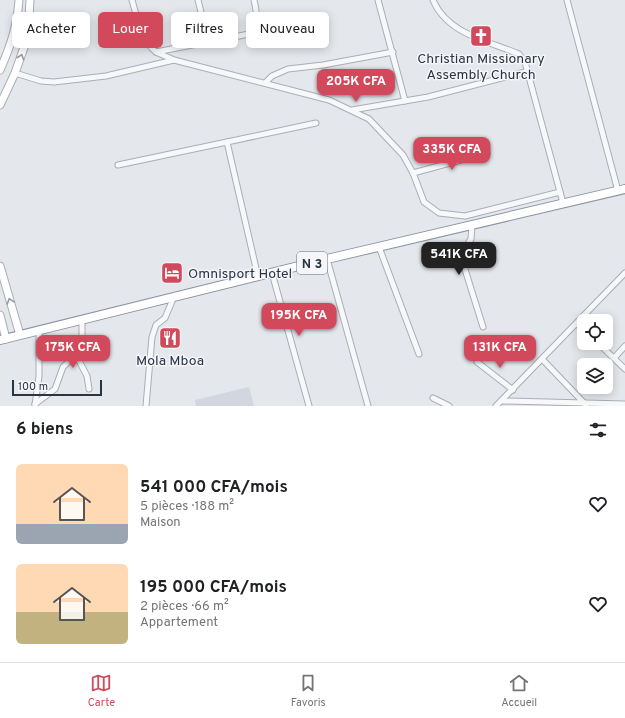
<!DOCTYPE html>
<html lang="fr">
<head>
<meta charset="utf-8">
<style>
  body { margin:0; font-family:Overpass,sans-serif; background:#f2f2f2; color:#202124; height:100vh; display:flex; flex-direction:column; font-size:15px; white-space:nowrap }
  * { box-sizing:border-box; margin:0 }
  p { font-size:13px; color:#757577 }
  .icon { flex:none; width:22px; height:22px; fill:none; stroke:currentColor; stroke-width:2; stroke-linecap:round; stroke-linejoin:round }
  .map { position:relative; height:406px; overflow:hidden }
  .sheet { display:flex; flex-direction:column; background:#fff; flex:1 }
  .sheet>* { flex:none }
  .guide { position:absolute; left:12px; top:12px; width:400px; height:36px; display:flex; gap:8px }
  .controls { position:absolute; left:577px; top:314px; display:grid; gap:8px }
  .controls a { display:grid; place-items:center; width:36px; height:36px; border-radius:6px; background:#fff; box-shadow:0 2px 10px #0003; font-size:20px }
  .scale { position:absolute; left:12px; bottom:10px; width:90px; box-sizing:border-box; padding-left:4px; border:2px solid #2b3445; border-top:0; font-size:11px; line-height:14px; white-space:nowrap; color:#2b3445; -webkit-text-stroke:3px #f4f6f9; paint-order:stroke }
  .price { position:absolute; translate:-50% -34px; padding:0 9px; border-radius:8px; background:#d1495b; color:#fff; font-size:13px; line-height:26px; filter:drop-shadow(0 1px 2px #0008) }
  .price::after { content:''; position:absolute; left:50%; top:24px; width:12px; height:9px; margin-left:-6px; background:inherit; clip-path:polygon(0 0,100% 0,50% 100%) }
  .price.on { background:#222; color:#fff }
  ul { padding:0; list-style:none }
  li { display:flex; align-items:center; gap:12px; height:100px; padding:0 16px }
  li span { display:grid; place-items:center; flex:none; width:112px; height:80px; border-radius:6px; color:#555 }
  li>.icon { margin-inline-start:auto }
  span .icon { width:48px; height:48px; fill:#fffc; stroke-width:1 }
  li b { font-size:17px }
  h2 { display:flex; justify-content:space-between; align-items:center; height:48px; padding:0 16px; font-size:17px }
  .pill { padding:0 14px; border-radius:6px; background:#fff; box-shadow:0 2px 10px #0003; font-size:14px; line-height:36px }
  .pill.on { background:#d1495b; color:#fff }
  .dock { display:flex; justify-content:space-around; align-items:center; height:56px; border-top:1px solid #e0e0e0; background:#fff; font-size:11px; color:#757577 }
  .dock a { display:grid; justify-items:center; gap:2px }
  .dock .on { color:#d1495b }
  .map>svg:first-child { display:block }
  .built { fill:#d2d6de }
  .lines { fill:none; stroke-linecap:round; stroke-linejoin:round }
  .minor-casing { stroke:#a9aeb7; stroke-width:7 }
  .secondary-casing { stroke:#a9aeb7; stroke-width:9 }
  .trunk-casing { stroke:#8b94a3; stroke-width:10 }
  .minor { stroke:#f7f8fa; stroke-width:5 }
  .secondary { stroke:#fff; stroke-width:7 }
  .trunk { stroke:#fff; stroke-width:8 }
  .oneway { stroke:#959aa2 }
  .labels { text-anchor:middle; stroke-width:3; stroke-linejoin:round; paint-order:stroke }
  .shield { fill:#f4f6f9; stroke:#676e7b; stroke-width:1 }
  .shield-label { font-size:13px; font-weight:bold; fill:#2b3445 }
  .poi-label { font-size:14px; fill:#2b3445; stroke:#f4f6f9 }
</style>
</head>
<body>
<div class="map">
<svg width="625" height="406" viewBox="0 0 625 406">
  <rect width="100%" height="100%" fill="#e4e7ec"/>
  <!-- built -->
  <polygon class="built" points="249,387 254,406 196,406 195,400"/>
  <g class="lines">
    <!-- minor casing -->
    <g class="minor-casing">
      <g id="minor">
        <path d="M132 0C137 17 141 41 156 52 162 55 168 57 174 60L329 100 369 119 403 155 413 173 424 202 439 213 465 216 560 192"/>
        <polyline points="198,0 208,41"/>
        <polyline points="378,0 405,101"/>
        <path d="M433 0C447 34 488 41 519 54L525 62 563 203"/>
        <polyline points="567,0 618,191"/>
        <path d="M156 52 249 34C259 24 257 13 254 0"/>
        <polyline points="15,73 41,81 54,82 106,76 174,60"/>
        <polyline points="265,83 272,76 288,69 323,65 393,52"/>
        <polyline points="352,110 428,97 529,71"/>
        <polyline points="227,142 316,123"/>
        <polyline points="118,165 227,142 258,277"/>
        <polyline points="413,173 487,153"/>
        <polyline points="472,225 471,239 463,251 463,263 483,327"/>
        <polyline points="379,247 419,354"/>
        <polyline points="327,259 368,406"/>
        <polyline points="272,273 309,406"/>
        <polyline points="577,324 584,330"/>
        <polyline points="598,343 625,369"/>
        <polyline points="76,355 87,376 89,389"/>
        <polyline points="614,358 625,346"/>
        <polyline points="542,359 586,405"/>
        <polyline points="477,362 513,390"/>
        <polyline points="433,398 449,406"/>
        <polyline points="503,401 625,404"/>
        <polyline points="35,404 55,389 63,367 76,355 80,348 82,336 82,320"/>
        <polyline points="35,405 39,376 39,331"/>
        <polyline points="146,406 152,337 156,325 165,318 173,299"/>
        <polyline points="496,406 625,273"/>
      </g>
    </g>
    <!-- secondary casing -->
    <g class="secondary-casing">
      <g id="secondary">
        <path d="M0 70C11 45 17 27 19 0"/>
        <polyline points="0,105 15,73 28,36 30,0"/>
        <polyline points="0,266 20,335"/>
        <polyline points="0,315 6,339"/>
      </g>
    </g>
    <!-- trunk casing -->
    <g class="trunk-casing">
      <polyline id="trunk" points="0,340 327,259 625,189"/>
    </g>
    <!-- minor -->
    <use href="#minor" class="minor"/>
    <!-- secondary -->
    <use href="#secondary" class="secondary"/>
    <!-- trunk -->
    <use href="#trunk" class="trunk"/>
  </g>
  <!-- one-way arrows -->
  <defs><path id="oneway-chevron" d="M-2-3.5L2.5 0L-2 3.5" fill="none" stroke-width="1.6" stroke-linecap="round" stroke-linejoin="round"/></defs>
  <g class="oneway">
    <use href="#oneway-chevron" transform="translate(21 57) rotate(-71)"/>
    <use href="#oneway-chevron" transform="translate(10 301) rotate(-107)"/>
  </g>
  <!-- icons -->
  <defs>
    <g id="church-square" transform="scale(1.15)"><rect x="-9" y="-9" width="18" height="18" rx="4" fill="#d1495b" stroke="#f4f6f9"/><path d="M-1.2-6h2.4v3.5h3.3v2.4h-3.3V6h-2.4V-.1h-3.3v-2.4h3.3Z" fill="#fff"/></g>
    <g id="hotel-square" transform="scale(1.15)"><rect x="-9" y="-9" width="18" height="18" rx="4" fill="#d1495b" stroke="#f4f6f9"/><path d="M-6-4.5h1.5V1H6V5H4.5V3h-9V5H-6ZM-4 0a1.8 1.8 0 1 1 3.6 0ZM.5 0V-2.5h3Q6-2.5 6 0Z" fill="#fff"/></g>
    <g id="restaurant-square" transform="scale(1.15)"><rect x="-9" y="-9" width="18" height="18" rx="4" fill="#d1495b" stroke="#f4f6f9"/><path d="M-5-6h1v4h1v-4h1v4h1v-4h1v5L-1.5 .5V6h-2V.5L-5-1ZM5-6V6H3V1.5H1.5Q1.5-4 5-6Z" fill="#fff"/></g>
  </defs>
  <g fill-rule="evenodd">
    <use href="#church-square" x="481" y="36"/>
    <use href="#hotel-square" x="172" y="273"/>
    <use href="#restaurant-square" x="170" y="338"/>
  </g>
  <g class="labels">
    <!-- shield labels -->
    <rect class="shield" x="297" y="252" width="30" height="22" rx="3"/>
    <g class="shield-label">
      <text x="312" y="268">N 3</text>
    </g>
    <!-- poi labels -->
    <g class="poi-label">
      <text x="481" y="63">Christian Missionary<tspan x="481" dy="16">Assembly Church</tspan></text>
      <text x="188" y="278" text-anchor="start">Omnisport Hotel</text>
      <text x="170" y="365">Mola Mboa</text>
    </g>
  </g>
</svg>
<div class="controls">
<a><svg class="icon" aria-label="locate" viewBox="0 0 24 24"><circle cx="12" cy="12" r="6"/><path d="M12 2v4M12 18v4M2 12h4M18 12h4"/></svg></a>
<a><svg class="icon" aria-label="layers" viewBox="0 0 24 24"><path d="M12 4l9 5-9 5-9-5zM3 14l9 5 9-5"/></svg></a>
</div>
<div class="scale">100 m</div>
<b class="price" style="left:356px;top:103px">205K CFA</b>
<b class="price" style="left:452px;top:171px">335K CFA</b>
<b class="price on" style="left:459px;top:276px">541K CFA</b>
<b class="price" style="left:299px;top:337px">195K CFA</b>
<b class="price" style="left:73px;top:369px">175K CFA</b>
<b class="price" style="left:500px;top:369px">131K CFA</b>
<div class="guide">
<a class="pill">Acheter</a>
<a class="pill on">Louer</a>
<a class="pill">Filtres</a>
<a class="pill">Nouveau</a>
</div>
</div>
<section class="sheet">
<h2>6 biens<svg class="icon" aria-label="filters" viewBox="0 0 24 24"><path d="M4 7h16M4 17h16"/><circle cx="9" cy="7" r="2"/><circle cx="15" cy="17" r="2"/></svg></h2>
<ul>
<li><span style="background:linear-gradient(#ffd9b3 75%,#9aa5b1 0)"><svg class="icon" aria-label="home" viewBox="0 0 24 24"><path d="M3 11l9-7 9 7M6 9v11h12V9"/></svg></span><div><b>541 000 CFA/mois</b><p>5 pièces · 188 m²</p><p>Maison</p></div><svg class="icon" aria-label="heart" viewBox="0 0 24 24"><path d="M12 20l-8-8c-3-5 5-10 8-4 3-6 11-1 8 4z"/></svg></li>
<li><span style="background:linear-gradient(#ffd9b3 60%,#c2b280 0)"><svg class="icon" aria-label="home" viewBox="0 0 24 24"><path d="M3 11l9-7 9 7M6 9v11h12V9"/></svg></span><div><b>195 000 CFA/mois</b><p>2 pièces · 66 m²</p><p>Appartement</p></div><svg class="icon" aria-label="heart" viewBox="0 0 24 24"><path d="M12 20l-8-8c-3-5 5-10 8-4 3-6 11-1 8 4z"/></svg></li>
</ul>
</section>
<nav class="dock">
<a class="on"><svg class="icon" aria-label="map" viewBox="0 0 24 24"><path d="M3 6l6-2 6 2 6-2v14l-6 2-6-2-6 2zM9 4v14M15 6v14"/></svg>Carte</a>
<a><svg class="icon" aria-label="saved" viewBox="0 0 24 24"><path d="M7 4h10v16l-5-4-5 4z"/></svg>Favoris</a>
<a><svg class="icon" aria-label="home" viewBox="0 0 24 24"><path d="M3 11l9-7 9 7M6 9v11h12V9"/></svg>Accueil</a>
</nav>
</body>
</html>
